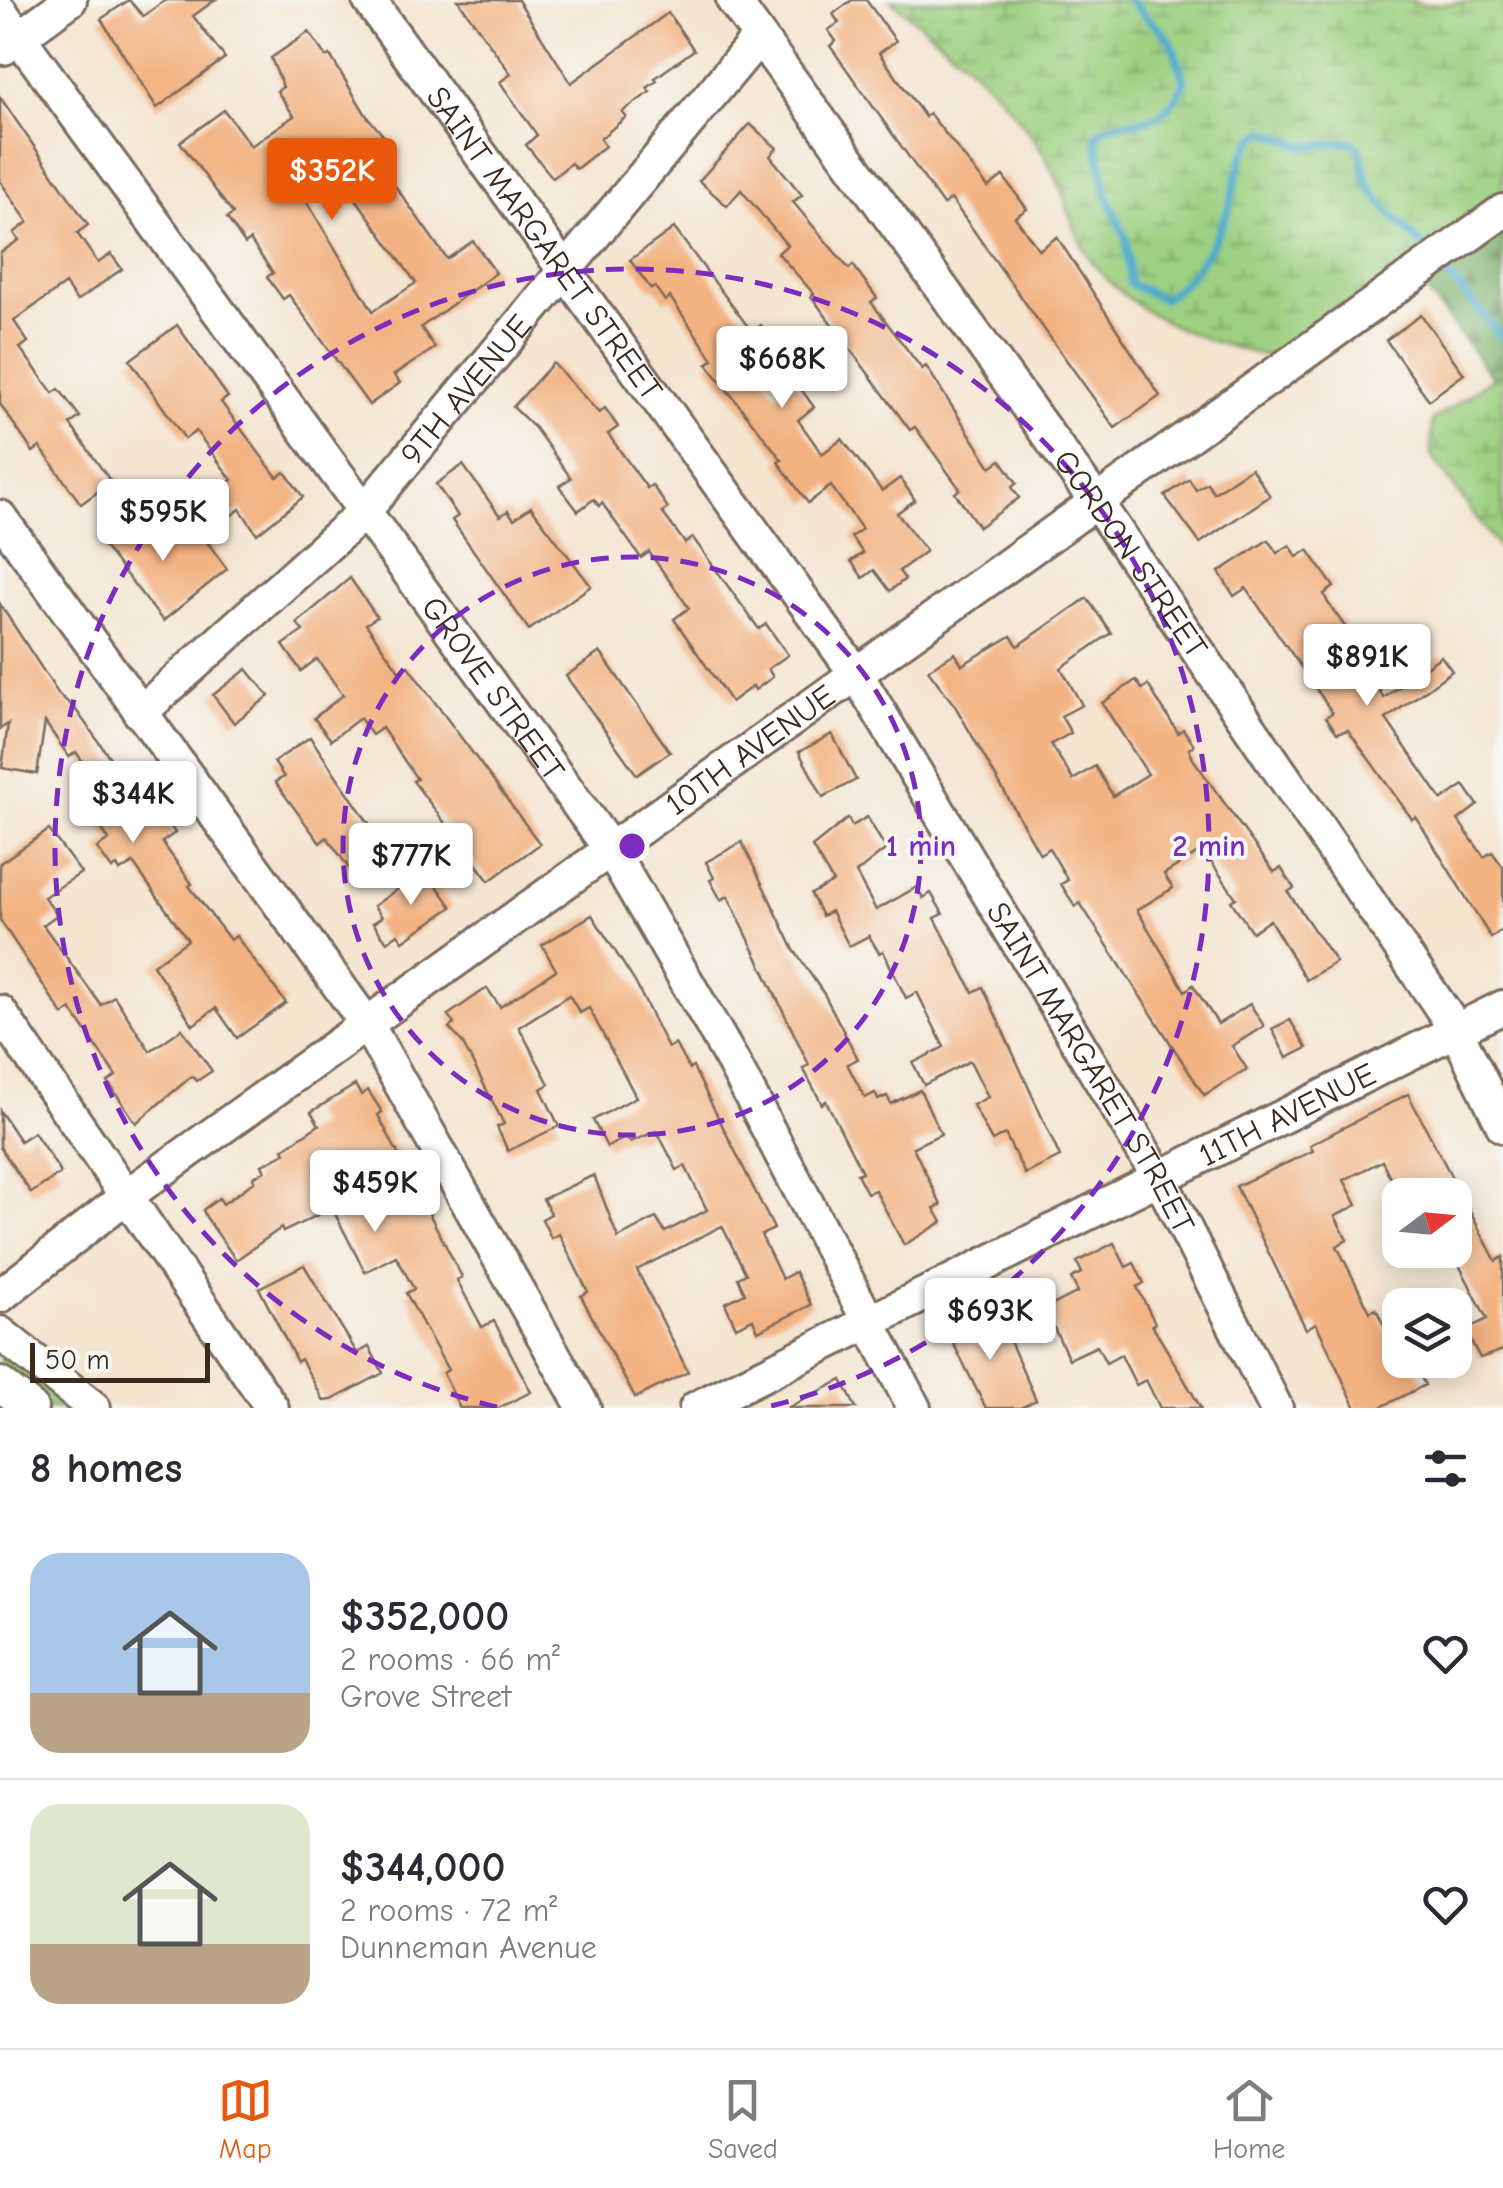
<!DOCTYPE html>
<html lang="en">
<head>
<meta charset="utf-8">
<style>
  body { margin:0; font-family:"Comic Neue",sans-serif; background:#f7f7f7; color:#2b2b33; height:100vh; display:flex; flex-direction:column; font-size:38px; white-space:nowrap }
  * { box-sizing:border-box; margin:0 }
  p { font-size:32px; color:#7c7c81 }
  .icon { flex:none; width:55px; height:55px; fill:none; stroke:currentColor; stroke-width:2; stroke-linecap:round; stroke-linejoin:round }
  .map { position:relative; height:1408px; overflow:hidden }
  .side { display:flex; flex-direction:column; background:#fff; flex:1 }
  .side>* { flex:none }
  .needle { width:65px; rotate:74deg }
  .buttons { position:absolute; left:1382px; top:1178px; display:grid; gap:20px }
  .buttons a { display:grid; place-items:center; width:90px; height:90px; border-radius:20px; background:#fff; box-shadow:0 5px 25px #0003; font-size:50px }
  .scale { position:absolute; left:30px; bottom:25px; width:180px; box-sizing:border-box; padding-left:10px; border:5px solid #3b2a1e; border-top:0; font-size:28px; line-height:35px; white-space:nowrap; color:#3b2a1e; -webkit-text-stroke:8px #f6f6f2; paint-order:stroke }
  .price { position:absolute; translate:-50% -85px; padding:0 22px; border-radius:10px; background:#fff; color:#222; font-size:32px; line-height:65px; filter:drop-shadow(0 2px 5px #0008) }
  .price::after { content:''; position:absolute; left:50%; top:60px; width:30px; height:22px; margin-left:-15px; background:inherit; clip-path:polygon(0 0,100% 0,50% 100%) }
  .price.on { background:#ea580c; color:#fff }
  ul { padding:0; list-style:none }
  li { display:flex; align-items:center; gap:30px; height:250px; padding:0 30px }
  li+li { border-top:2px solid #e1e1e2 }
  li span { display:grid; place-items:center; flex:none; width:280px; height:200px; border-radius:30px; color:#555 }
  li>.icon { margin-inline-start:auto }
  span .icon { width:120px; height:120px; fill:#fffc; stroke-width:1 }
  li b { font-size:42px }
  h2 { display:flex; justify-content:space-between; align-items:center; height:120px; padding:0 30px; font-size:42px }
  .tabs { display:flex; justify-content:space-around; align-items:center; height:140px; border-top:2px solid #e1e1e2; background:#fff; font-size:28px; color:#7c7c81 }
  .tabs a { display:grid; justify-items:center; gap:5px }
  .tabs .on { color:#ea580c }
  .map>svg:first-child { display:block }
  .forest { fill:url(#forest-firs); stroke:#5c6e46; stroke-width:2.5 }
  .wetland { fill:url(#wetland-marsh); stroke:#6c7d4f; stroke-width:2.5 }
  .park { fill:url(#park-dots); stroke:#6c7d4f; stroke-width:2.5 }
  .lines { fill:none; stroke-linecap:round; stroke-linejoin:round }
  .stream { stroke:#4daacb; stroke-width:8 }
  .building { fill:#f3b281 }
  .minor-casing { stroke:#7c6b5d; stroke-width:38 }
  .minor { stroke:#fff; stroke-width:32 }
  .ring { fill:none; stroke:#7b2cbf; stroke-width:5; stroke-dasharray:18 12 }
  .labels { text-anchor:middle; stroke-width:8; stroke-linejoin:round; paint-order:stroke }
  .street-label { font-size:32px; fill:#3b2a1e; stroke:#f6f6f2 }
  .centre { fill:#7b2cbf; stroke:#f6f6f2; stroke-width:5 }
  .ring-label { font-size:30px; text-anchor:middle; font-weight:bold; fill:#7b2cbf; stroke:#f6f6f2; stroke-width:8; stroke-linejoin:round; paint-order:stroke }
</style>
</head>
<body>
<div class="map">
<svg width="1503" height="1408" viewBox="0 0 1503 1408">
  <defs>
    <pattern id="forest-firs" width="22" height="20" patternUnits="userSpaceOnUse" patternTransform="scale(2.5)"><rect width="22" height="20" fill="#7eb26e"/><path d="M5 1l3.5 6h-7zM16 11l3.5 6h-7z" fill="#68915a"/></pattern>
    <pattern id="wetland-marsh" width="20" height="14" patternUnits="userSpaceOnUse" patternTransform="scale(2.5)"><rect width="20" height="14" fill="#9dd080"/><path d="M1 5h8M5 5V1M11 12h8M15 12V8" fill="none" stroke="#81a968"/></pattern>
    <pattern id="park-dots" width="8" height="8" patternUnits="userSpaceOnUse" patternTransform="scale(2.5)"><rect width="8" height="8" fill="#9dd080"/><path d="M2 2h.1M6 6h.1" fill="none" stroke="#81a968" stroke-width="1.8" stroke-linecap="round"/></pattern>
  </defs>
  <rect width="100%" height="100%" fill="#f6f6f2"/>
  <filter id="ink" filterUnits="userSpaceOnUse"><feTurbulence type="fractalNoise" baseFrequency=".01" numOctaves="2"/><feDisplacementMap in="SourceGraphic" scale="20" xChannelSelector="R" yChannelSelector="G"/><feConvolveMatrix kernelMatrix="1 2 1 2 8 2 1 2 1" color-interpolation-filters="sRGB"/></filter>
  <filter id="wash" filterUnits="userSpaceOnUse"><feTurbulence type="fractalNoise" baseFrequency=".0048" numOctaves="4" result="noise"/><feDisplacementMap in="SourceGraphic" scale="40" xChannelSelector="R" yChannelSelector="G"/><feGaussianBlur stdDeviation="2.25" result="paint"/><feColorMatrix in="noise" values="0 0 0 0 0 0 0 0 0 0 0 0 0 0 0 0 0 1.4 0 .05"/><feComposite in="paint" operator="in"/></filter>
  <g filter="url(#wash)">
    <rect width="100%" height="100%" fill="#f4e5d1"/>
    <!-- forest -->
    <polygon class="forest" points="1503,211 1503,376 1493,378 1414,274"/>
    <!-- wetland -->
    <g class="wetland">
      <path d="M890 0H1411L1422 5 1503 0V211L1291 361C1219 347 1145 326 1096 267 1073 239 1067 194 1049 163 1008 92 952 49 890 0Z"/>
      <polygon points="1503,376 1503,554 1431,455 1432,421 1493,378"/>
    </g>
    <!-- park -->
    <polygon class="park" points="0,1347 76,1408 0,1408"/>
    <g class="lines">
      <!-- stream -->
      <g class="stream">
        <path d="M1129 0 1171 41 1185 81C1158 143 1116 108 1096 136L1106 193 1126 239 1130 284 1163 299C1192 281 1214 245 1227 213 1238 186 1236 146 1265 131L1304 146 1350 142 1357 145C1365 158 1361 171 1368 184 1377 203 1412 233 1428 252"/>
        <polyline points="1440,266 1503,338"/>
      </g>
    </g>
    <g id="blocks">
      <!-- building -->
      <g class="building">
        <polygon points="129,0 143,16 166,0 215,0 193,16 225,58 157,108 101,19"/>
        <polygon points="458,0 518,0 571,83 668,13 694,50 655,78 657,81 647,88 650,92 622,112 626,117 600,139 605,146 576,169 571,163 553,178 526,145 537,135 500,82 511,74"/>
        <polygon points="852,0 866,0 896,41 879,53 925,117 929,113 988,187 1003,176 1027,209 1015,217 1039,250 1057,237 1160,396 1115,428 951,199 943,205 830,46 836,41 828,30 839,23 833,14"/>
        <polygon points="309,32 326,57 330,55 366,115 392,146 362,169 342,142 293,179 373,311 416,283 354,196 386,173 447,259 473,241 496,273 421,327 435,348 394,375 400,383 369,405 289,295 283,299 267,277 273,273 250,240 245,244 227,218 233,214 180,142 224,110 251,146 294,116 277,91 283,87 271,58"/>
        <polygon points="0,97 88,225 77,233 98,263 111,254 122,269 77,301 65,284 14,321 28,342 20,348 53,393 59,389 80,417 70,424 111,482 81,504 40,447 33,452 0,404 0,253 19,240 14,233 28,222 0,181"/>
        <polygon points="750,124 777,148 770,156 802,195 793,202 849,269 853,265 877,298 871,302 922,369 926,366 991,467 1001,460 1017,483 1012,487 1019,498 979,527 955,493 960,489 915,427 910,430 811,296 814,294 778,253 787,245 741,190 727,206 699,181"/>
        <polygon points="674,228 752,332 761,325 776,347 753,364 777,395 795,381 814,407 798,420 822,454 842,439 882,491 900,478 915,500 897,513 926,551 899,571 905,579 890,591 874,570 863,578 851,561 863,553 851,537 862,529 831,486 808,503 778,462 782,460 707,364 713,359 670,297 665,301 655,287 651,289 630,260"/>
        <polygon points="1421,315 1464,374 1429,400 1386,340"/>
        <polygon points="177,325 228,397 221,402 277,477 285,472 303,497 257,534 240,509 205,536 188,513 232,480 196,431 185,439 130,360"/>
        <polygon points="553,363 599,413 605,408 618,427 608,434 647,488 652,485 668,508 662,512 685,543 693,538 759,629 766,624 788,655 768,669 773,677 755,690 753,686 731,702 674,619 689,608 649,552 641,558 602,503 599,506 594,499 578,511 559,486 571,478 535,428 513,407"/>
        <polygon points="463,465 500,516 508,511 514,519 531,507 591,586 529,630 452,520 458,516 436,484"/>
        <polygon points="1251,468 1270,496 1200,543 1165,496 1189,479 1196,490 1207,483 1214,493"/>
        <polygon points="131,514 159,551 194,524 227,569 163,621 97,538"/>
        <polygon points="1268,540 1277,553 1290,545 1297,557 1308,550 1334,587 1324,594 1328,603 1353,638 1364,630 1376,647 1358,660 1384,698 1441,656 1452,671 1386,719 1442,800 1464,785 1478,805 1458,820 1484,857 1492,852 1503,867 1503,929 1491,938 1416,817 1412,819 1348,730 1337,733 1326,717 1332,713 1324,700 1246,588 1234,596 1219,572"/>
        <polygon points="350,578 377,617 366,624 400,672 408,666 540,844 489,881 413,781 417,779 382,728 372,735 360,718 331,740 314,718 343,695 317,659 301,671 283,645 303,631 297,623"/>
        <polygon points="1087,598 1111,633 1061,668 1082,705 1061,716 1071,733 1051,744 1073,780 1095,766 1113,796 1148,774 1102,703 1136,680 1142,689 1148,685 1178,733 1183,729 1194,745 1189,749 1193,759 1240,825 1274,872 1281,868 1294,888 1288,892 1336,962 1306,980 1270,920 1252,932 1231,901 1236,898 1203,850 1164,874 1173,888 1137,910 1185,991 1193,985 1218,1024 1250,1004 1264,1026 1232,1046 1247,1069 1204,1095 1080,903 1075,907 1061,884 1068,880 1049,848 1040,854 955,706 928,670 955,653 962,665 1011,636 1018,646"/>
        <polygon points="0,604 59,695 74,707 149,813 157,807 175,833 162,842 192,884 189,886 230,940 236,936 286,1003 237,1038 216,1008 193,1025 153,965 188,940 133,863 120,871 117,866 112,869 97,848 109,840 81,798 99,786 76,752 69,757 45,722 37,774 2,768 8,724 0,729"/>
        <polygon points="600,652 670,752 637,775 566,676"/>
        <polygon points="247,669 269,696 234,723 213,695"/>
        <polygon points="832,734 856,780 823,797 799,752"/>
        <polygon points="310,737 387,850 353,874 327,837 320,843 275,782 284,777 274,762"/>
        <polygon points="867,817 886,849 856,873 876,910 917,887 923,898 931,893 943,914 935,918 973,992 983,987 1060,1157 1025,1174 1005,1134 992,1141 973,1105 988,1097 970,1061 924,1085 913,1063 944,1047 917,992 906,998 883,951 879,953 869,936 849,946 831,911 822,916 811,894 833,882 812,847 848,818 852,826"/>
        <polygon points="49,830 81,873 44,897 57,915 43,925 101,1005 114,996 150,1051 182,1029 212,1071 197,1081 192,1076 136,1123 108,1082 116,1076 71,1009 63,1015 0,920 0,863"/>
        <polygon points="742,842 794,950 824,994 858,1059 847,1064 865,1098 875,1093 878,1100 887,1096 891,1104 920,1090 941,1134 913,1147 941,1205 934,1208 942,1222 904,1245 875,1190 867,1193 857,1174 862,1172 826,1101 822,1104 803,1068 809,1065 728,896 721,900 710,880 714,878 706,862"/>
        <polygon points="425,869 452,907 403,941 398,934 387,942 373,923 382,917 374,906"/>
        <polygon points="592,915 635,982 668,1048 675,1044 689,1069 693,1067 774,1229 761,1235 782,1279 795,1272 811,1305 758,1331 753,1319 736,1327 725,1303 745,1293 738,1278 746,1274 722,1226 637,1270 688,1372 635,1398 581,1296 588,1292 559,1234 551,1238 542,1219 551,1214 543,1199 594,1175 618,1238 656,1218 665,1232 707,1210 685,1166 677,1170 657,1131 630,1142 627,1137 607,1147 593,1120 636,1097 589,1008 580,1013 569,995 519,1027 549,1084 541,1089 559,1126 508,1151 497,1127 504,1124 462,1042 449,1028 454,1024 448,1015 487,988 500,1007 556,970 542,945"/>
        <polygon points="1290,1020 1307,1048 1287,1058 1272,1029"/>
        <polygon points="355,1085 361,1095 368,1090 382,1112 378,1115 462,1277 457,1280 482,1327 494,1321 531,1392 498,1408 460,1408 443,1373 448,1370 406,1293 414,1289 396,1256 365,1272 332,1208 283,1232 281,1228 236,1260 206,1217 203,1210 219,1198 223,1204 255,1181 253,1177 265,1171 262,1165 285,1153 283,1149 319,1125 311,1112"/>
        <polygon points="1408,1094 1496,1261 1503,1257 1503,1350 1480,1358 1465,1330 1487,1319 1455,1257 1455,1195 1399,1195 1382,1161 1344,1180 1357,1205 1335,1216 1347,1240 1337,1246 1370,1312 1376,1309 1400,1360 1412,1360 1425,1385 1379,1408 1356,1408 1316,1323 1306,1329 1236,1186 1313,1151 1310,1145"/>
        <polygon points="0,1111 20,1141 34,1132 61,1173 31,1193 0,1147"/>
        <polygon points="1114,1243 1126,1267 1134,1263 1144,1283 1137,1287 1155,1323 1152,1325 1201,1408 1160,1408 1146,1380 1136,1385 1121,1355 1106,1363 1097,1346 1069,1359 1045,1309 1078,1292 1071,1278 1082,1273 1077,1262"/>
        <polygon points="304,1265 357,1353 369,1347 383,1373 332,1400 324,1401 301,1359 297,1362 259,1288"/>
        <polygon points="975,1309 990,1338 1005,1330 1036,1400 1020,1408 986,1408 944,1325"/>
        <polygon points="842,1380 856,1408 787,1408"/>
      </g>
    </g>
  </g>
  <g filter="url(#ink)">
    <use href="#blocks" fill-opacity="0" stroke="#7c6b5d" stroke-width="2.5"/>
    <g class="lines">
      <!-- minor casing -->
      <g class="minor-casing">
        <g id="minor">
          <path id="s1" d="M369 0 857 675 1160 1179 1276 1408"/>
          <path id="s2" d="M733 0 1095 500 1455 1028 1503 1126"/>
          <path id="s3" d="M0 11 611 850 733 1062 914 1408"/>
          <polyline points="4,48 70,0"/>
          <polyline points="0,517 368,1026 584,1408"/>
          <path id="s4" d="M140 713 362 514 759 37"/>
          <polyline points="0,1012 272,1408"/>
          <path id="s5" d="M0 1296 129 1194 1503 211"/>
          <polyline points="0,1333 94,1408"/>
          <polyline points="0,1384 31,1408"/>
          <path id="s6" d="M696 1408 1503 1007"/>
        </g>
      </g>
      <!-- minor -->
      <use href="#minor" class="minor"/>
    </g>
  </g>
  <!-- distance rings -->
  <g class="ring">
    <circle cx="632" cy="846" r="289"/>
    <path d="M497 1407A577 577 0 1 1 767 1407"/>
  </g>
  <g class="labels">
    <!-- street labels -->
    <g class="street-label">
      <text dy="11" stroke="none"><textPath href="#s1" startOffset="300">SAINT MARGARET STREET</textPath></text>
      <text dy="11" stroke="none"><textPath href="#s4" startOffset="460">9TH AVENUE</textPath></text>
      <text dy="11" stroke="none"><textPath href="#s2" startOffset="682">GORDON STREET</textPath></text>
      <text dy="11" stroke="none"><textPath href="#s3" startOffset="838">GROVE STREET</textPath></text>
      <text dy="11" stroke="none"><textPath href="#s5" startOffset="928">10TH AVENUE</textPath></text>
      <text dy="11" stroke="none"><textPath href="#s1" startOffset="1290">SAINT MARGARET STREET</textPath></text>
      <text dy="11" stroke="none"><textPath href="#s6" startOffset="660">11TH AVENUE</textPath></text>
    </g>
  </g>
  <circle cx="632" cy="846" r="15" class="centre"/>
  <g class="ring-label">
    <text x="921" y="856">1 min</text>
    <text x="1209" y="856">2 min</text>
  </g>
</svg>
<div class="buttons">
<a><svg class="needle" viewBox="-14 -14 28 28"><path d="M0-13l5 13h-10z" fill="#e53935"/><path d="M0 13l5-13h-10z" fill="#7c7c81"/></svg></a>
<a><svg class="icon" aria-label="layers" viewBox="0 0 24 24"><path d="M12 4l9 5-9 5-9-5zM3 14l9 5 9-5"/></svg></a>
</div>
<div class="scale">50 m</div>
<b class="price on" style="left:332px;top:223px">$352K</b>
<b class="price" style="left:782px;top:411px">$668K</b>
<b class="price" style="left:163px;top:564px">$595K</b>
<b class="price" style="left:1367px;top:709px">$891K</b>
<b class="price" style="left:133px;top:846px">$344K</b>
<b class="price" style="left:411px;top:908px">$777K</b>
<b class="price" style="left:375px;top:1235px">$459K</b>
<b class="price" style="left:990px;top:1363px">$693K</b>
</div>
<section class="side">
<h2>8 homes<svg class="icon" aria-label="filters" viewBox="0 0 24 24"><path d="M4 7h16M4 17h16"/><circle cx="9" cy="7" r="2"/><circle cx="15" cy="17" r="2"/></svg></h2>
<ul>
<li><span style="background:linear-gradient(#a9c7e8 70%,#b9a48a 0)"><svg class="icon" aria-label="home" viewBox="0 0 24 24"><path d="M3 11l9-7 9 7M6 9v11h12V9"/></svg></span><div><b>$352,000</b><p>2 rooms · 66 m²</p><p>Grove Street</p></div><svg class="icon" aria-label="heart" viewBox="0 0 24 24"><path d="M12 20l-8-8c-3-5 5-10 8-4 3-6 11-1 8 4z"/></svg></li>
<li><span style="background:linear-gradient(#dfe7d0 70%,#b9a48a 0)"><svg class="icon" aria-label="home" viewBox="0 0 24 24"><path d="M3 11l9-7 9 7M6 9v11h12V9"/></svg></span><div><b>$344,000</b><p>2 rooms · 72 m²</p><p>Dunneman Avenue</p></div><svg class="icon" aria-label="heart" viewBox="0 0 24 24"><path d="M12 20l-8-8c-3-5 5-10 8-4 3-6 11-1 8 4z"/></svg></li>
</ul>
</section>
<nav class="tabs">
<a class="on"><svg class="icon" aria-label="map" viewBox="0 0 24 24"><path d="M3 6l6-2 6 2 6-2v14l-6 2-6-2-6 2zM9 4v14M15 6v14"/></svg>Map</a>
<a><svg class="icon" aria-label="saved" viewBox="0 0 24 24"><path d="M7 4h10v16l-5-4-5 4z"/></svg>Saved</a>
<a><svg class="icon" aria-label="home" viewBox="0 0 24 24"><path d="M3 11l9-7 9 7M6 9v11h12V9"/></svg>Home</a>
</nav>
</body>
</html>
